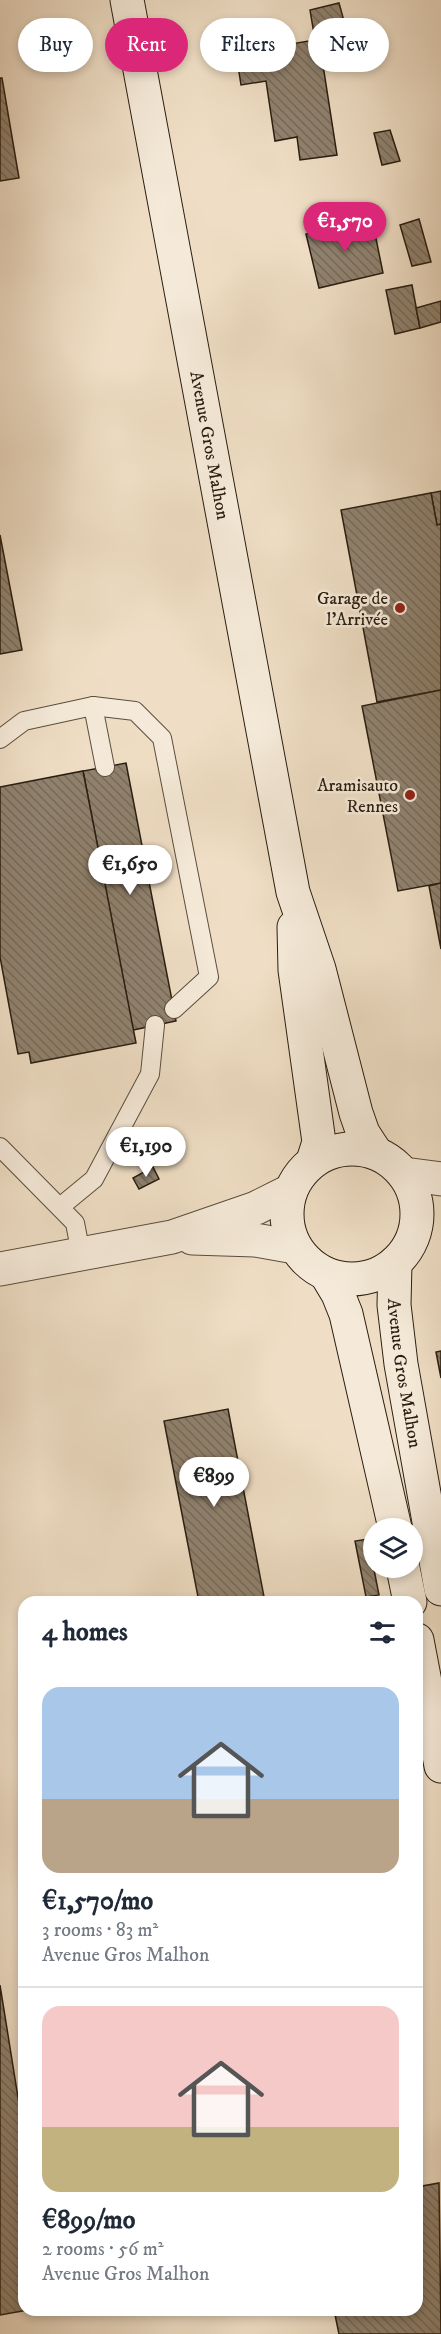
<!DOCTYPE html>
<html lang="en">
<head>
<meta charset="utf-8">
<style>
  body { margin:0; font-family:"IM FELL DW Pica",serif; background:#f6f6f7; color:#1f2937; height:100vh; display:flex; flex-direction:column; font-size:22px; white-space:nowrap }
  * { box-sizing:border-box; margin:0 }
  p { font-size:20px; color:#747a83 }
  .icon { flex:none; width:33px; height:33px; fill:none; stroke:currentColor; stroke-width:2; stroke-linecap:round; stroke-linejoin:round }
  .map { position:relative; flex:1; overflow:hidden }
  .drawer { position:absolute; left:18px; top:1596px; width:405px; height:720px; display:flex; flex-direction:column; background:#fff; border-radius:18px; box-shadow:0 3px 9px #0003 }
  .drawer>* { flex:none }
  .hud { position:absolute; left:18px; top:18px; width:405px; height:54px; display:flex; gap:12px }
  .tools { position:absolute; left:363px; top:1518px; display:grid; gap:12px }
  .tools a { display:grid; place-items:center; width:60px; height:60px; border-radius:50%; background:#fff; box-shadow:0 3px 9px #0003; font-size:30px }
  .price { position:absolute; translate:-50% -51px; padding:0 14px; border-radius:21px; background:#fff; color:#222; font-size:20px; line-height:39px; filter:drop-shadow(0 2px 3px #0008) }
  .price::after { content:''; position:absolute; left:50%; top:36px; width:18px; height:14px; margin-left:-9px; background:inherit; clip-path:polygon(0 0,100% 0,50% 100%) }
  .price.current { background:#db2777; color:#fff }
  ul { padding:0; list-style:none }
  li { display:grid; align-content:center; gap:12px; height:318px; padding:0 24px }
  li+li { border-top:2px solid #e0e1e3 }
  li span { display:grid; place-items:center; height:186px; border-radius:18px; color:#555 }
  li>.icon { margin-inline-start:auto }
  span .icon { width:108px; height:108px; fill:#fffc; stroke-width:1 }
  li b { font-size:26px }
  h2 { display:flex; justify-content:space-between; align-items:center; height:72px; padding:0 24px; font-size:26px }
  .tag { padding:0 21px; border-radius:27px; background:#fff; box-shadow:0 3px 9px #0003; font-size:21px; line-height:54px }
  .tag.current { background:#db2777; color:#fff }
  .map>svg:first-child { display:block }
  .building { fill:url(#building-back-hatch); stroke:#291e11; stroke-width:1.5 }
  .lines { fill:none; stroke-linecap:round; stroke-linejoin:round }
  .lane-casing { stroke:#5a4e3e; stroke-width:20 }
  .street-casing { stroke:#5a4e3e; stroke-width:35 }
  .secondary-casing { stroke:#291e11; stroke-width:35 }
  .lane { stroke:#f5ead9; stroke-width:18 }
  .street { stroke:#f5ead9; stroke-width:33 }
  .secondary { stroke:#f5ead9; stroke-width:33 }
  .poi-dot { fill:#8f2418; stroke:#f5ead9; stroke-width:2 }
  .labels { text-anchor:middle; stroke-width:5; stroke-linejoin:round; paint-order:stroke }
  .street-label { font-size:18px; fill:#291e11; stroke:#f5ead9 }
  .poi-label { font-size:18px; fill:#291e11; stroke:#f5ead9; text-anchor:end }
</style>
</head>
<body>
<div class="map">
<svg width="441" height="2334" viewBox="0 0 441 2334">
  <defs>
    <pattern id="building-back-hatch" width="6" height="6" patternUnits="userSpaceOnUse" patternTransform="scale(1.5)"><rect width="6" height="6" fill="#90826f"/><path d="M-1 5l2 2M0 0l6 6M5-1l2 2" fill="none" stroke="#766a5a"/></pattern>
  </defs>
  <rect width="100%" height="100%" fill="#efdec5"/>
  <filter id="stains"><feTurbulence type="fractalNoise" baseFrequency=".00333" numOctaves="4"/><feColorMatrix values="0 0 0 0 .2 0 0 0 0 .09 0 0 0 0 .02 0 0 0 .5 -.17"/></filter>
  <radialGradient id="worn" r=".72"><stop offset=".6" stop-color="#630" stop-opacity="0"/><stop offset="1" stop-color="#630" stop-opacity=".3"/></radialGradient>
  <!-- building -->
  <g class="building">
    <polygon points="339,3 354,57 323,65 337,155 300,160 297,137 275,141 266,81 241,85 232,27 257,22 262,49 315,40 310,10"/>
    <polygon points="0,78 2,78 19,178 0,181"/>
    <polygon points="390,130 400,161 382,165 374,133"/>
    <polygon points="372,219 383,273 319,288 306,234"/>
    <polygon points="419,219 431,262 412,266 400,225"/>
    <polygon points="412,285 420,328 395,334 386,290"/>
    <polygon points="441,301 441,322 420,328 416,308"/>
    <polygon points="441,491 441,524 437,525 431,493"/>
    <polygon points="431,493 437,525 441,524 441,690 377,702 341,510"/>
    <polygon points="0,535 22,650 0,654"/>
    <polygon points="441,690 441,883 398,891 362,706"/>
    <polygon points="126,763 176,1021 133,1030 83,771"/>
    <polygon points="83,771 136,1043 31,1063 29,1052 18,1054 0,957 0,787"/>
    <polygon points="441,883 441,949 429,886"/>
    <polygon points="153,1167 159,1179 139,1189 133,1178"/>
    <polygon points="441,1351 441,1378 436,1352"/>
    <polygon points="228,1409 265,1602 199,1602 164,1421"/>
    <polygon points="368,1539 379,1595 366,1597 355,1541"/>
    <polygon points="0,1985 24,2135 24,2310 28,2310 0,2315"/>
    <polygon points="439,2183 441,2334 339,2334 334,2310 417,2310 417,2187"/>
  </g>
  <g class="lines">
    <!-- lane casing -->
    <g class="lane-casing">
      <g id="lane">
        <polyline points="93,706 105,767"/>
        <polyline points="0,739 24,721 93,706 135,711 162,738 209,977 174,1009"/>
        <polyline points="0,1147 75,1223 81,1254"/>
        <polyline points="60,1207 94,1179 150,1074 155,1025"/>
      </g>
    </g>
    <!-- street casing -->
    <g class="street-casing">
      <g id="street">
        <polyline points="404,1174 441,1179"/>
        <polyline points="192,1238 255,1240 295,1247"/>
        <polyline points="0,1269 172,1237 256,1208 290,1191"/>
      </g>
    </g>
    <!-- secondary casing -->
    <g class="secondary-casing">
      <g id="secondary">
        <path id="s1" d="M127 0 293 892 319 969 356 1113 363 1133 376 1153"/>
        <polyline points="294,927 295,970 319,1142 313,1161"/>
        <circle cx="352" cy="1214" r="65"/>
        <path id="s2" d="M395 1263 394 1305 401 1364 441 1589"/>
        <polyline points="326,1274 338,1294 346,1314 395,1528"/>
        <polyline points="403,1568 410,1602"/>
        <polyline points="417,1640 441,1766"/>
      </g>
    </g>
    <!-- lane -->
    <use href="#lane" class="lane"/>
    <!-- street -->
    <use href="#street" class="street"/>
    <!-- secondary -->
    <use href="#secondary" class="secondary"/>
  </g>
  <!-- markers -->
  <g class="poi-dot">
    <circle cx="400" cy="608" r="6"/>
    <circle cx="410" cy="795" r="6"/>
  </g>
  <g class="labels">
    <!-- street labels -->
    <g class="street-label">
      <text dy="6" stroke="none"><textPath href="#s1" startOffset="453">Avenue Gros Malhon</textPath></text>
      <text dy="6" stroke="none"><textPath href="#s2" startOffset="111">Avenue Gros Malhon</textPath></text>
    </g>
    <!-- poi labels -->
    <g class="poi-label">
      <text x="388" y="604">Garage de<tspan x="388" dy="21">l'Arrivée</tspan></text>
      <text x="398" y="791">Aramisauto<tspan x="398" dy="21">Rennes</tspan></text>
    </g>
  </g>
  <rect width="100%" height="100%" filter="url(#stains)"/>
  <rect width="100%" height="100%" fill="url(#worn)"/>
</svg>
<div class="tools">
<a><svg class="icon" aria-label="layers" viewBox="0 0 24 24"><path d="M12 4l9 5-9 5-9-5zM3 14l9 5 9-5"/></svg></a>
</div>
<b class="price current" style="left:345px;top:253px">€1,570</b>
<b class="price" style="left:130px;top:896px">€1,650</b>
<b class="price" style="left:146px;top:1178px">€1,190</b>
<b class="price" style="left:214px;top:1508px">€899</b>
<div class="hud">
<a class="tag">Buy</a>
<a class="tag current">Rent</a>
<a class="tag">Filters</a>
<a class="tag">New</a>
</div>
<section class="drawer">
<h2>4 homes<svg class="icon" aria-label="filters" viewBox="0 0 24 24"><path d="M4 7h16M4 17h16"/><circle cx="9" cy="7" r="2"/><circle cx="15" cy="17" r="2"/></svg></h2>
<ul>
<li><span style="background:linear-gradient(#a9c7e8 60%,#b9a48a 0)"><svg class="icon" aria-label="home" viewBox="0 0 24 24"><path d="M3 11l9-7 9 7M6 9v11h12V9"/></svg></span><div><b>€1,570/mo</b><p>3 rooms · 83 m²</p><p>Avenue Gros Malhon</p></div></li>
<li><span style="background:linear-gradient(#f6c9c9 65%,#c2b280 0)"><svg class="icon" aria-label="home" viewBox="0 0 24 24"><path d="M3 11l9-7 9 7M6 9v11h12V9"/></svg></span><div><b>€899/mo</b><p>2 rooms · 56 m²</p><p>Avenue Gros Malhon</p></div></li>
</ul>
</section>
</div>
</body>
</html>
